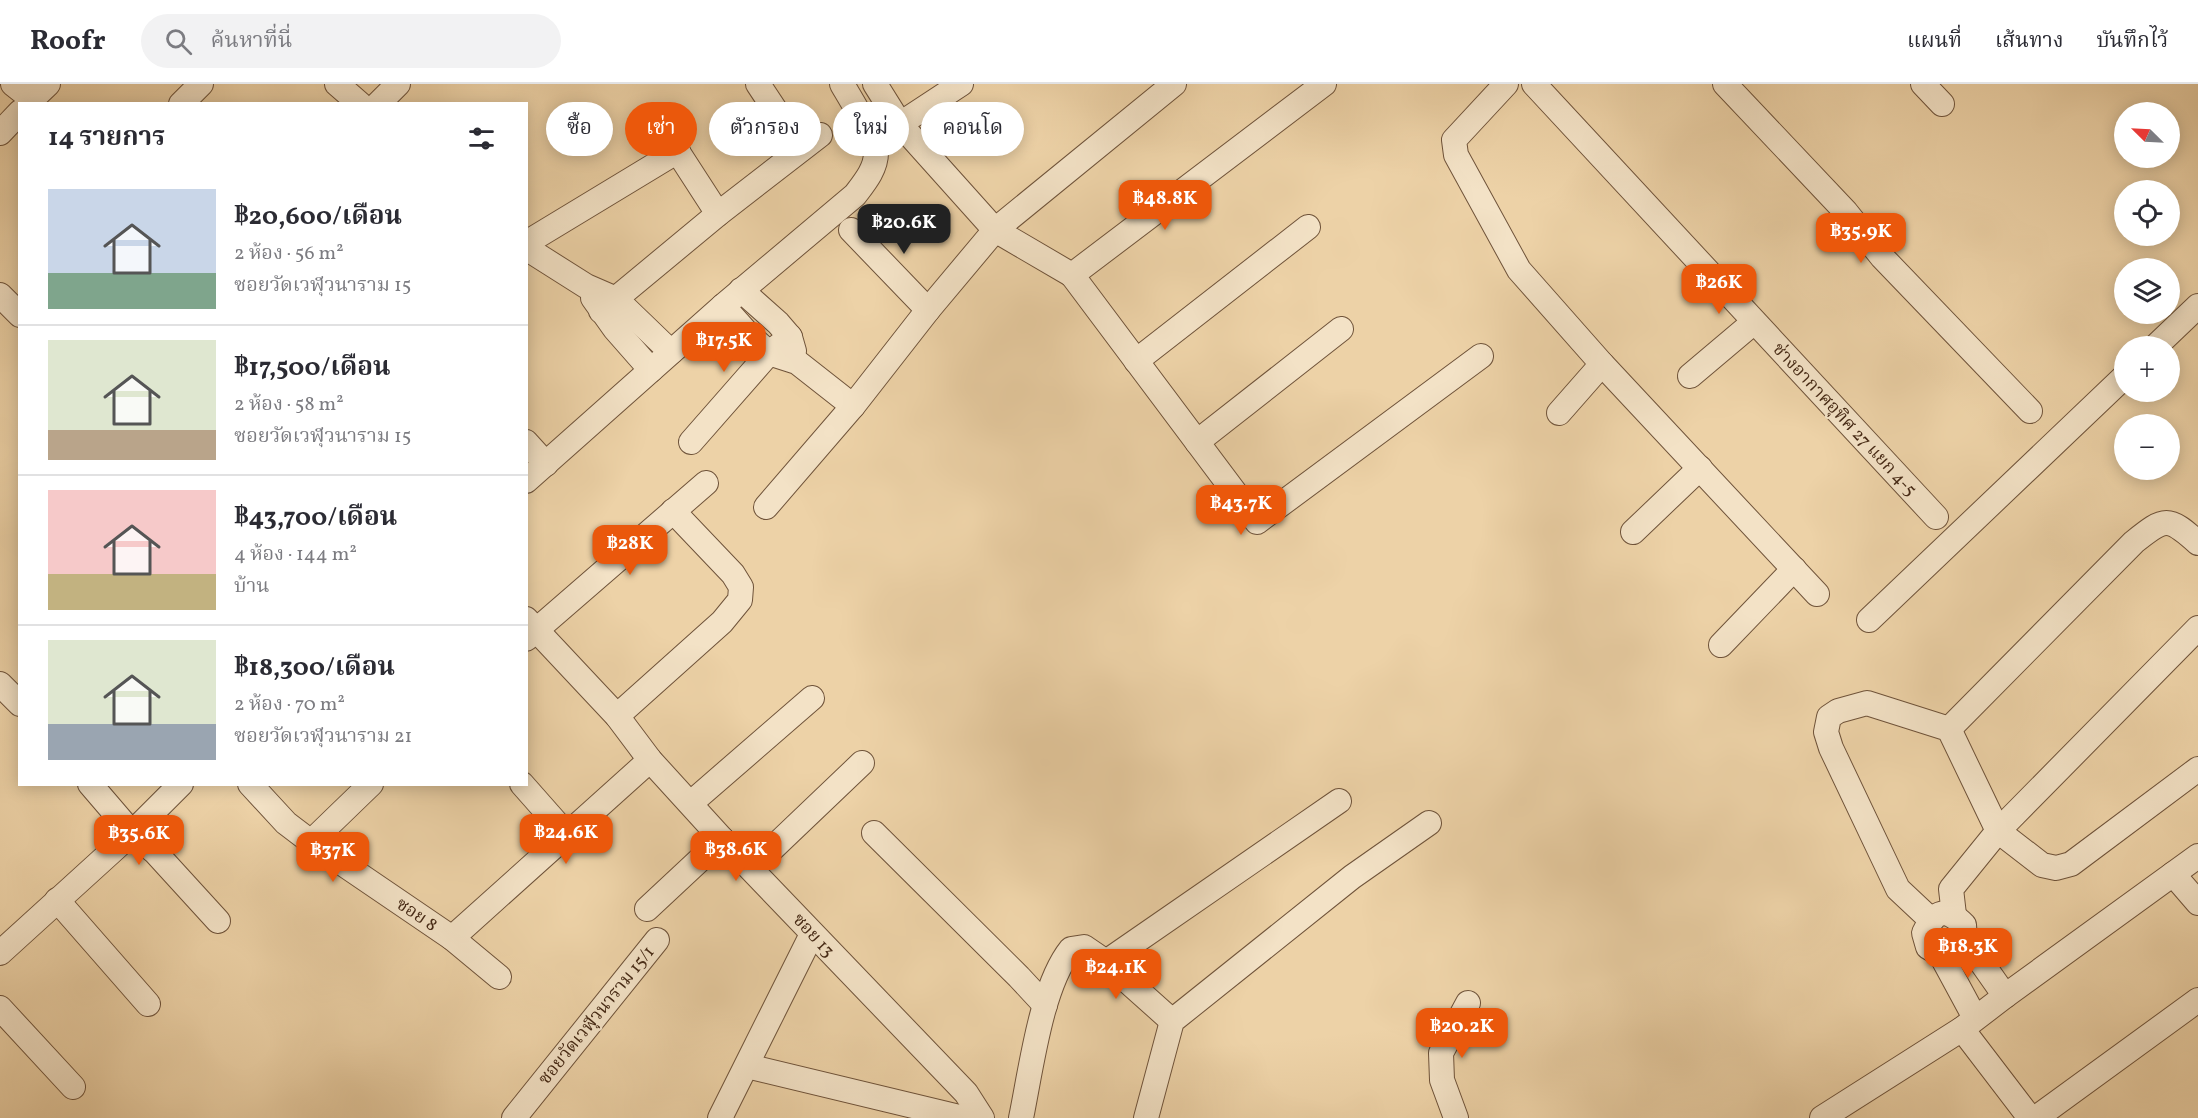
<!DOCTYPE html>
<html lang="th">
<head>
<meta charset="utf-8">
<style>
  body { margin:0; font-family:Vollkorn,"Noto Serif Thai",serif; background:#f2f2f3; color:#2b2b33; height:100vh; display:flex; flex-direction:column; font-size:22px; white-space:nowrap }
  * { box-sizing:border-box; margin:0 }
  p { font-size:20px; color:#7c7c81 }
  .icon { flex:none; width:33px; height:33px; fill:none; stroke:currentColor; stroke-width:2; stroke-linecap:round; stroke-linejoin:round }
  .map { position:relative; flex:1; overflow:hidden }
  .panel { position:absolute; left:18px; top:18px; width:510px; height:684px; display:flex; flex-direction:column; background:#fff; border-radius:0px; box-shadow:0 3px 15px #0003 }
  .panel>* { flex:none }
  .banner { position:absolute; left:546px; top:18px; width:570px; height:54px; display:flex; gap:12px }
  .needle { width:39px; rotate:294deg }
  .fabs { position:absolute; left:2114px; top:18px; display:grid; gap:12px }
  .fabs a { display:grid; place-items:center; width:66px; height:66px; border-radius:50%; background:#fff; box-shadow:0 3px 15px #0003; font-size:30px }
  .price { position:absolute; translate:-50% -51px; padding:0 14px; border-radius:12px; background:#ea580c; color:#fff; font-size:20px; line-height:39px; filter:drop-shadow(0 2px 3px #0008) }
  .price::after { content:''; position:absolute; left:50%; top:36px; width:18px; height:14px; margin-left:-9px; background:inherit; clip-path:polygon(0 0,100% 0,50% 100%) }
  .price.active { background:#222; color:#fff }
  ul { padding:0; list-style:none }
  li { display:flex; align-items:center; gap:18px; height:150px; padding:0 30px }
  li+li { border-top:2px solid #e1e1e2 }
  li span { display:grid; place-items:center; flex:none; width:168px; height:120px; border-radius:0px; color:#555 }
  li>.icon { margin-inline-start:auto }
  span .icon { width:72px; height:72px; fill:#fffc; stroke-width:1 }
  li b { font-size:26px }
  h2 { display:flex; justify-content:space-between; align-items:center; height:72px; padding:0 30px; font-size:26px }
  .pill { padding:0 21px; border-radius:27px; background:#fff; box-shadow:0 3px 15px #0003; font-size:21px; line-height:54px }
  .pill.active { background:#ea580c; color:#fff }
  header { display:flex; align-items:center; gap:36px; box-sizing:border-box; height:84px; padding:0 30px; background:#fff; border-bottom:2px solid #e1e1e2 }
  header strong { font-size:28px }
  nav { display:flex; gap:33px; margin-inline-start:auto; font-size:21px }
  .search { width:420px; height:54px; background:#f2f2f3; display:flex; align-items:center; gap:15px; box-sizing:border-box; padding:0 21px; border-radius:33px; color:#7c7c81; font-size:22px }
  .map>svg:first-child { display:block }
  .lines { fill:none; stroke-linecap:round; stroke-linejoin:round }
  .street-casing { stroke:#6f533a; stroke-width:26 }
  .street { stroke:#f3e2c6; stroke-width:24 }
  .labels { text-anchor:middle; stroke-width:4.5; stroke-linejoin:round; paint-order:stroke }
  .street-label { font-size:18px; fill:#452915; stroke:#f3e2c6 }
</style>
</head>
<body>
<header>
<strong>Roofr</strong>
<div class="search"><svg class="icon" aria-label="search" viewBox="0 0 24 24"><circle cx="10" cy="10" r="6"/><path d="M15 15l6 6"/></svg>ค้นหาที่นี่</div>
<nav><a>แผนที่</a><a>เส้นทาง</a><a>บันทึกไว้</a></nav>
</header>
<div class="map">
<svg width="2198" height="1034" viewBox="0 0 2198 1034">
  <rect width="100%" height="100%" fill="#edd2a7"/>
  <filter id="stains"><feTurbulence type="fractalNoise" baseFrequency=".00333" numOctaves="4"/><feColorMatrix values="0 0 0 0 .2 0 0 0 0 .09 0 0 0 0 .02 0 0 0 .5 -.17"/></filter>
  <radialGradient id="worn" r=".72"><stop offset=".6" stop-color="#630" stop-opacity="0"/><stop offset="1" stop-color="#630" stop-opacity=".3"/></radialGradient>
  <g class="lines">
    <!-- street casing -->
    <g class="street-casing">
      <g id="street">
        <polyline points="13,0 32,15"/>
        <polyline points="337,0 360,20"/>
        <polyline points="758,0 801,65"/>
        <polyline points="875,0 900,40 995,146 1072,191 1324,0"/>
        <polyline points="1506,0 1454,56 1456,71 1519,186 1602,280 1817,510"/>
        <polyline points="1534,0 1936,433"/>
        <polyline points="1725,0 1846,128 1882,173 2030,327"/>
        <polyline points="1923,0 1942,20"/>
        <polyline points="27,20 48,0"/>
        <polyline points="181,20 201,0"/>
        <polyline points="378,20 398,0"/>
        <polyline points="900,40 961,0"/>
        <polyline points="663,45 718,130"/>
        <polyline points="0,49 20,28"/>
        <polyline points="851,146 928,226"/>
        <polyline points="526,159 678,67"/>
        <polyline points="526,164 586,202 616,215 671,268"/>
        <polyline points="1072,191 1257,438 1481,272"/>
        <polyline points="741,206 778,239 790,253 794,267"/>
        <polyline points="0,211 20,231"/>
        <polyline points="593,214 615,245 651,286"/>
        <polyline points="723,222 748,250 769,269 797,278 853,322"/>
        <polyline points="601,227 718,130 820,51"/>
        <polyline points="2156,262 2198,222"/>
        <polyline points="1136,277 1308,143"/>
        <polyline points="1690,292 1754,238"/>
        <polyline points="1559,329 1602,280"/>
        <polyline points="526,358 546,380"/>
        <polyline points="691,358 769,269 790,253"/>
        <polyline points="1197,358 1341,245"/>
        <path d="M526 397 723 222 855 111C864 99 876 85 876 69 876 55 850 14 842 0"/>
        <polyline points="766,423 853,322 928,226 995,146 1174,0"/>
        <polyline points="1633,448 1700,384"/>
        <polyline points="526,535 617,632 650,676 722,755 966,1009 982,1034"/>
        <polyline points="1869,536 2124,293"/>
        <polyline points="526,555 706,399"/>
        <polyline points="1721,561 1794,485"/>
        <polyline points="0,600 20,620"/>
        <polyline points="617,632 722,538 740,516 741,503 733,490 673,427"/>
        <path d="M1949 645 2134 458C2165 433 2168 432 2198 459"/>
        <polyline points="90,700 132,749 155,768 218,837"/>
        <polyline points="250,700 286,739 311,758 452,854 499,893"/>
        <polyline points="522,700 567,751"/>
        <polyline points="691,719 812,614"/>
        <polyline points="874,749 1019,893 1045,921"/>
        <polyline points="311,758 371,700"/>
        <polyline points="752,784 862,679"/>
        <polyline points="2173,790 2198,819"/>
        <polyline points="57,816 148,920"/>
        <polyline points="647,825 722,755"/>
        <polyline points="1954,831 1951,805 1998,747 2198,544"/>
        <polyline points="1930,835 1898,805 1831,664 1826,648 1829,633 1838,627 1867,619 1949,645 1998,747 2042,781 2056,784 2071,780 2198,685"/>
        <polyline points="452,854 650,676"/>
        <path d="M1965 855C1955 874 1945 874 1928 863L1924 849C1935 826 1946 823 1964 841L1965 855 2005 912"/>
        <polyline points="0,869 132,749 181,700"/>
        <polyline points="1941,871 1975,934"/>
        <polyline points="1106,878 1339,717"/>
        <polyline points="0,924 73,1003"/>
        <polyline points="1962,945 2030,1034"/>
        <polyline points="747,982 963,1034"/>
        <polyline points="514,1034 657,856"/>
        <polyline points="720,1034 812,850"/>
        <path d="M1021 1034C1031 986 1041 902 1071 865L1084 863 1106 878 1172 937"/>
        <polyline points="1146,1034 1172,937 1352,793 1429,739"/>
        <polyline points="1456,1034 1442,996 1441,969 1468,919"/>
        <polyline points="1822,1034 1962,945 2005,912 2198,772"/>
        <polyline points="2036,1034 2198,916"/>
      </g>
    </g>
    <!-- street -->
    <use href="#street" class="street"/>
  </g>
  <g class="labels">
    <!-- street labels -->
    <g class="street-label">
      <text transform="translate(1845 335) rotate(47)" y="6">ช่างอากาศอุทิศ 27 แยก 4-5</text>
      <text transform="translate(417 830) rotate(34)" y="6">ซอย 8</text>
      <text transform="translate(814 851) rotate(47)" y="6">ซอย 13</text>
      <text transform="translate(596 931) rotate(-51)" y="6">ซอยวัดเวฬุวนาราม 15/1</text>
    </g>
  </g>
  <rect width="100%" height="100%" filter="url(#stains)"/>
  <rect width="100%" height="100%" fill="url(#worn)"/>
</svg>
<div class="fabs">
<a><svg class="needle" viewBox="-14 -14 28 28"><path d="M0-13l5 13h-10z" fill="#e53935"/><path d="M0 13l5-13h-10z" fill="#7c7c81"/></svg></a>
<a><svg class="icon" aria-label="locate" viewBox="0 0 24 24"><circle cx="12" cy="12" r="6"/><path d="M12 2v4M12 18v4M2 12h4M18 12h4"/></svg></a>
<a><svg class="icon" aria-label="layers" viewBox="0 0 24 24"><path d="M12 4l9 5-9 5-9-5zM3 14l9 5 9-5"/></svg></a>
<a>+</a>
<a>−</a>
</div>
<b class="price" style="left:1165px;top:147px">฿48.8K</b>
<b class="price active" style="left:904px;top:171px">฿20.6K</b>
<b class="price" style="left:1861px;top:180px">฿35.9K</b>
<b class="price" style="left:1719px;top:231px">฿26K</b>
<b class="price" style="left:724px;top:289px">฿17.5K</b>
<b class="price" style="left:1241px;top:452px">฿43.7K</b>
<b class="price" style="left:630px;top:492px">฿28K</b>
<b class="price" style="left:566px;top:781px">฿24.6K</b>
<b class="price" style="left:139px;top:782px">฿35.6K</b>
<b class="price" style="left:736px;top:798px">฿38.6K</b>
<b class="price" style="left:333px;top:799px">฿37K</b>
<b class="price" style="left:1968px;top:895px">฿18.3K</b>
<b class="price" style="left:1116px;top:916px">฿24.1K</b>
<b class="price" style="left:1462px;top:975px">฿20.2K</b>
<div class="banner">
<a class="pill">ซื้อ</a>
<a class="pill active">เช่า</a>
<a class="pill">ตัวกรอง</a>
<a class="pill">ใหม่</a>
<a class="pill">คอนโด</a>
</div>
<section class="panel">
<h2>14 รายการ<svg class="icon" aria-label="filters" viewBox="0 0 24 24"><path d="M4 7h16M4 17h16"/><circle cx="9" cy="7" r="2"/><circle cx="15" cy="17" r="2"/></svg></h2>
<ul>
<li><span style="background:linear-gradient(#c9d6e8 70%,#7fa58c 0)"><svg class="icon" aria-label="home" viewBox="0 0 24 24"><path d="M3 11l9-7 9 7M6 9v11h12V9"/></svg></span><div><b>฿20,600/เดือน</b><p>2 ห้อง · 56 m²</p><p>ซอยวัดเวฬุวนาราม 15</p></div></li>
<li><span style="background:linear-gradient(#dfe7d0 75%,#b9a48a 0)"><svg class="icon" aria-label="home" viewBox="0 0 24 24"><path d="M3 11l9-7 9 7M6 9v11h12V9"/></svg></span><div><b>฿17,500/เดือน</b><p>2 ห้อง · 58 m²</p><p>ซอยวัดเวฬุวนาราม 15</p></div></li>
<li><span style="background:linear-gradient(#f6c9c9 70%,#c2b280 0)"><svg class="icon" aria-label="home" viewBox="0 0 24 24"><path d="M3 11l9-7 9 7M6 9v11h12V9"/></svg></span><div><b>฿43,700/เดือน</b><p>4 ห้อง · 144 m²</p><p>บ้าน</p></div></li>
<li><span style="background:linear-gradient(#dfe7d0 70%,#9aa5b1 0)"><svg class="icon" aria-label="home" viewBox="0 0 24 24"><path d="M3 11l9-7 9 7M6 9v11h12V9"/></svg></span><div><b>฿18,300/เดือน</b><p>2 ห้อง · 70 m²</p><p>ซอยวัดเวฬุวนาราม 21</p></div></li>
</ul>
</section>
</div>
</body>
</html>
